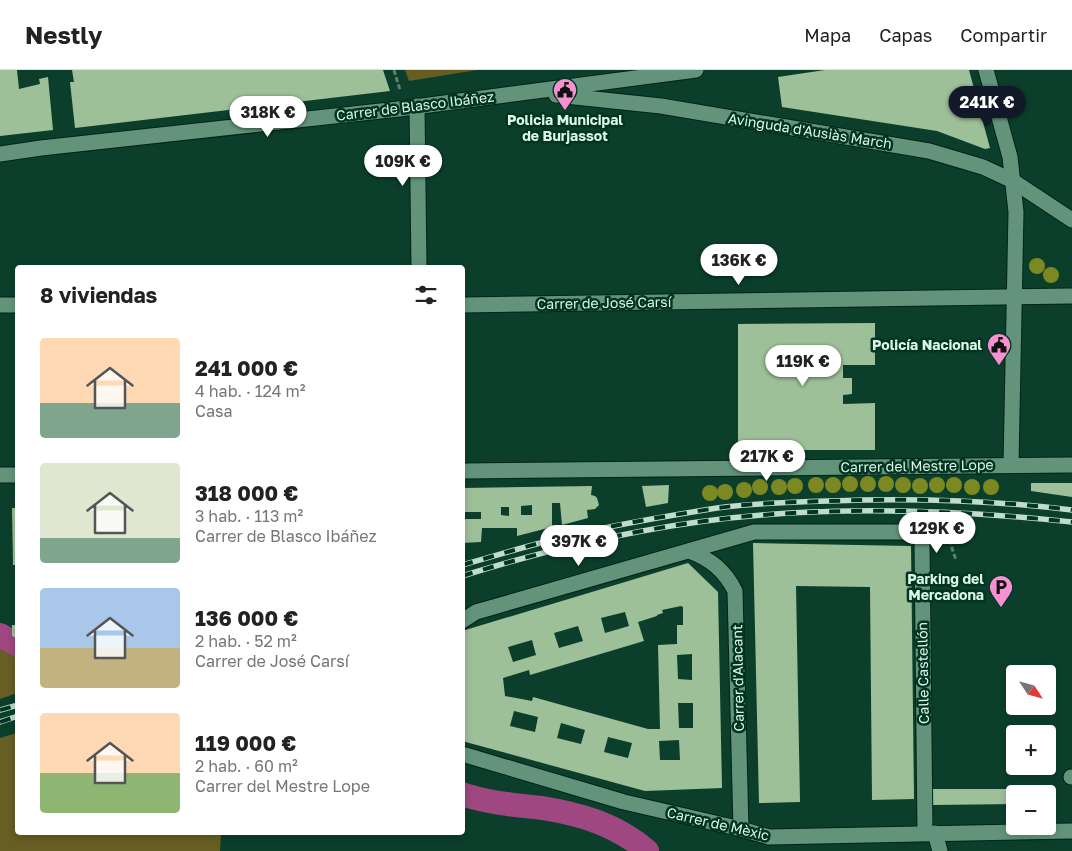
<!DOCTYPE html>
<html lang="es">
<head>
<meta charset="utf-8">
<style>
  body { margin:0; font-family:"Golos Text",sans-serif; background:#f2f2f2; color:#222; height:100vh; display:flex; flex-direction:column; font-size:19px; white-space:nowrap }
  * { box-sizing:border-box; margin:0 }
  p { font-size:16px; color:#767676 }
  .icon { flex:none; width:28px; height:28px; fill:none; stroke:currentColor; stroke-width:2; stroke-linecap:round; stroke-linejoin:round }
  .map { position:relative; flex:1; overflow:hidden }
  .panel { position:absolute; left:15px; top:195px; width:450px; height:570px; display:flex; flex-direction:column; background:#fff; border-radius:5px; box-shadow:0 2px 8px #0003 }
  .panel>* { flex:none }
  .needle { width:32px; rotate:126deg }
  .tools { position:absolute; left:1006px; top:595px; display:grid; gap:10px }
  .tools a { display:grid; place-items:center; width:50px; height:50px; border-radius:5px; background:#fff; box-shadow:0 2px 8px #0003; font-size:25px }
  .price { position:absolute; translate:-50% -42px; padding:0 11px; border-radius:18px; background:#fff; color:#222; font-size:16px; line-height:32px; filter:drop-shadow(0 1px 2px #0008) }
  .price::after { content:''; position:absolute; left:50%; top:30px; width:15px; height:11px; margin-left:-8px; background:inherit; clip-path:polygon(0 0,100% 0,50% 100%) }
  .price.active { background:#111827; color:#fff }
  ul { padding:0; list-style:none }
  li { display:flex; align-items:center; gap:15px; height:125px; padding:0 25px }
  li span { display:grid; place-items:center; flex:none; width:140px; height:100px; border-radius:5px; color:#555 }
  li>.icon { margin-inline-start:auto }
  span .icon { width:60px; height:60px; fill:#fffc; stroke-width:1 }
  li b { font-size:21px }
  h2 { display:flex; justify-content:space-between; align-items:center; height:60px; padding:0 25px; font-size:21px }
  header { display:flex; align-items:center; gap:30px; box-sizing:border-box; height:70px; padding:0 25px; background:#fff; border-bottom:1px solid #e0e0e0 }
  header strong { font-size:24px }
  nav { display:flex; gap:28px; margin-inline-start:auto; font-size:18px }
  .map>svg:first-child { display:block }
  .green { fill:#665e23 }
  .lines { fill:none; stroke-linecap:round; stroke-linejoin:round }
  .canal { stroke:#9e4781; stroke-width:24 }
  .building { fill:#9ec099; fill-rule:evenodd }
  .minor-casing { stroke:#002415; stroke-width:17 }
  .path { stroke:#598371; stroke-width:3; stroke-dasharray:5 2.5; stroke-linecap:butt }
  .minor { stroke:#63947b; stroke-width:15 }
  .rail-casing { stroke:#c0dcce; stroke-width:5.5 }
  .rail { stroke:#003521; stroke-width:4; stroke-dasharray:11; stroke-linecap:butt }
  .tree { fill:#7c8822 }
  .labels { text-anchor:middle; stroke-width:5; stroke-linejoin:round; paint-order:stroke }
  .street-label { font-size:14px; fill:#dcf5e7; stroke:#003521 }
  .poi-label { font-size:14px; font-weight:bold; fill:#dcf5e7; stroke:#003521; text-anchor:end }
</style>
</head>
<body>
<header>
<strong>Nestly</strong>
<nav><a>Mapa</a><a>Capas</a><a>Compartir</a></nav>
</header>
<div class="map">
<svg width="1072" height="781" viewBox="0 0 1072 781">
  <rect width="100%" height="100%" fill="#0b3f2b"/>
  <!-- green -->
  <g class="green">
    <polygon points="405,0 477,0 409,11"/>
    <polygon points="0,573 18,584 17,623 0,629"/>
    <polygon points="17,663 18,762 221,763 220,781 0,781 0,668"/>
  </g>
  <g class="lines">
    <!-- canal -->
    <g class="canal">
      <polyline points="0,565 18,575"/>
      <path d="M462 724C488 733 515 735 542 738 581 744 617 755 647 781"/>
    </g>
  </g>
  <!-- building -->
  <g class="building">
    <polygon points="0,0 17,0 19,19 40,14 39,9 48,7 53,60 0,66"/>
    <polygon points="72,0 383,0 390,21 75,58 70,12 74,12"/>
    <polygon points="825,0 969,0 990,78 985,79 937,61 782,37 778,7"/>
    <polygon points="875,253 875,295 843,295 843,308 852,308 852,324 843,325 843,334 875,333 875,380 738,380 738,254"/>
    <polygon points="1031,413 1072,413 1072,427 1031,421"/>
    <polygon points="669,415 668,433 646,437 642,416"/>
    <path d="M592 416 591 425 595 426 597 428 599 435 595 439 587 440 588 448 562 455 560 433H552V457L517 466V458H482L481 472 462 473V418ZM532 435V445H521V436ZM501 437H509V446L501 445ZM465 442H481V449H465Z"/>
    <polygon points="12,438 18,438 18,495 13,495"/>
    <polygon points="753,473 911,476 914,729 872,730 870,517 796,516 800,732 759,733"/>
    <path d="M688 493 718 522 722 718 645 721 462 671V561ZM681 536 683 537V555H677V574L658 575 660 659H648L533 627 532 631 505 626 503 608 529 600 530 605 644 571 638 552 657 546V545L663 543 662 540ZM625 542 629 556 605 563 601 548ZM578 556 583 571 559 578 554 563ZM532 570 536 585 513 592 508 577ZM692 584V610L678 609 677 585ZM678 633H693V658H679ZM514 641 538 647 535 662 510 656ZM561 653 585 660 581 674 557 668ZM608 667 632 673 628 688 604 682ZM679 670 680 690H660L659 671Z"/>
    <polygon points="12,555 18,555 18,569 12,566"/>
    <polygon points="932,719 1054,719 1053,734 1048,734 1048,724 1015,724 1015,734 932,735"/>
  </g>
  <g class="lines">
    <!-- minor casing -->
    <g class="minor-casing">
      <g id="minor">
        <polyline points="986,0 1010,87 1016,142 1011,395"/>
        <polyline points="556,25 661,36 929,81 983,97 1013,111 1072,150"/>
        <polyline points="417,36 419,198"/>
        <polyline points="0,84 41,78 399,39 696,0"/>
        <polyline points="0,235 18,235"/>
        <polyline points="462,235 1072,226"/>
        <polyline points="462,401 1072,395"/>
        <polyline points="0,405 18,405"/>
        <path d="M689 481C711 489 725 501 735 521L741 759"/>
        <polyline points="462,551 476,542 754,462 913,462 919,466 922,473 925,763"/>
        <polyline points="462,684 624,732 741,759 769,767 1072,761"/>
        <polyline points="1071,707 1072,707"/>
        <polyline points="935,763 940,781"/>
      </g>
    </g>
    <!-- path -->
    <g class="path">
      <polyline points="394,0 400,20"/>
      <polyline points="940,472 950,472 956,490"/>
    </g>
    <!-- minor -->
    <use href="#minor" class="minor"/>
    <!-- rail casing -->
    <g class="rail-casing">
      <g id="rail">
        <path d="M462 495C498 485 533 474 568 466 617 454 667 446 717 438 754 433 793 432 830 431 911 428 992 430 1072 440"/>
        <path d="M462 506C559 476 661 453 762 445 866 437 969 441 1072 452"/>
        <polyline points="0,640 18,635"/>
        <polyline points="0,652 18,646"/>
      </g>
    </g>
    <!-- rail -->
    <use href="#rail" class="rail"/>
  </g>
  <!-- trees -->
  <g class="tree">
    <circle cx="1037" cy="196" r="8"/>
    <circle cx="1051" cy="205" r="8"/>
    <circle cx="850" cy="414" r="8"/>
    <circle cx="868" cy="414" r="8"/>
    <circle cx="886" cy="414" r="8"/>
    <circle cx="816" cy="415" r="8"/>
    <circle cx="833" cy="415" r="8"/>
    <circle cx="903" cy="415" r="8"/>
    <circle cx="937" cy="415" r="8"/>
    <circle cx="954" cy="415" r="8"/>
    <circle cx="795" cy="416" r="8"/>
    <circle cx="920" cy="416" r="8"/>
    <circle cx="760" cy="417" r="8"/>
    <circle cx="779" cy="417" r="8"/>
    <circle cx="972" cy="417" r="8"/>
    <circle cx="991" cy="417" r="8"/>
    <circle cx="744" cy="420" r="8"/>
    <circle cx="725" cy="422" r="8"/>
    <circle cx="710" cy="423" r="8"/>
  </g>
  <!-- icons -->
  <defs>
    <g id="civic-pin" transform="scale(1.25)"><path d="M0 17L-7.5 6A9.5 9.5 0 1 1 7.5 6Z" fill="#f591d1" stroke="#003521"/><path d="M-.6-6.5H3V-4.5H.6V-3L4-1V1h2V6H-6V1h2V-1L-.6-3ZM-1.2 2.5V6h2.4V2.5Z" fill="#111"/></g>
    <g id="parking-pin" transform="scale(1.25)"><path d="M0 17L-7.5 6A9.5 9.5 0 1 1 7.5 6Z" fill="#f591d1" stroke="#003521"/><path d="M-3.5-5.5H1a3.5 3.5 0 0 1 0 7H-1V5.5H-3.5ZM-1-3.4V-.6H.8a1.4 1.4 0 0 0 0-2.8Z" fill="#111"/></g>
  </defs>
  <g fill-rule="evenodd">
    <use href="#civic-pin" x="565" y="20"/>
    <use href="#civic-pin" x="999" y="275"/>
    <use href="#parking-pin" x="1001" y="517"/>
  </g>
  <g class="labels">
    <!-- street labels -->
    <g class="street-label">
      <text transform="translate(415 36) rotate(-7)" y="5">Carrer de Blasco Ibáñez</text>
      <text transform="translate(810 61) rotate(9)" y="5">Avinguda d'Ausiàs March</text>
      <text transform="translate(604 233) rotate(-1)" y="5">Carrer de José Carsí</text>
      <text transform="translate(917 396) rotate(-1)" y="5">Carrer del Mestre Lope</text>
      <text transform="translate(923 603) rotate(-91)" y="5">Calle Castellón</text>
      <text transform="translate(738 608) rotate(-91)" y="5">Carrer d'Alacant</text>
      <text transform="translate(718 754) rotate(13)" y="5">Carrer de Mèxic</text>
    </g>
    <!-- poi labels -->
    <g class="poi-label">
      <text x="565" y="55" text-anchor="middle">Policia Municipal<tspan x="565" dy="16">de Burjassot</tspan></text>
      <text x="982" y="280">Policía Nacional</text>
      <text x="984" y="514">Parking del<tspan x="984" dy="16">Mercadona</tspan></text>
    </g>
  </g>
</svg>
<div class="tools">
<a><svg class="needle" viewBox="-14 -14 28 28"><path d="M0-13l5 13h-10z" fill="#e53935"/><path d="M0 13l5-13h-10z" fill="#767676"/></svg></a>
<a>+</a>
<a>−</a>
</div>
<b class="price active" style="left:987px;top:58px">241K €</b>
<b class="price" style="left:268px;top:68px">318K €</b>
<b class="price" style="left:403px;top:117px">109K €</b>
<b class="price" style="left:739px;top:216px">136K €</b>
<b class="price" style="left:803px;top:317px">119K €</b>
<b class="price" style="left:767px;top:412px">217K €</b>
<b class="price" style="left:937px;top:484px">129K €</b>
<b class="price" style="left:579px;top:497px">397K €</b>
<section class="panel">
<h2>8 viviendas<svg class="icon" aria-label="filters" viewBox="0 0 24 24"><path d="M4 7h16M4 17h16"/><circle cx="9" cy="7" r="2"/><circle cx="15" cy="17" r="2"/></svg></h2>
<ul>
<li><span style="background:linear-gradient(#ffd9b3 65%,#7fa58c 0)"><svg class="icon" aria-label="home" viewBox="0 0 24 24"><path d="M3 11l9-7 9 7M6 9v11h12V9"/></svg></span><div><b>241 000 €</b><p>4 hab. · 124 m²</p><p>Casa</p></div></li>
<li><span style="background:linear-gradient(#dfe7d0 75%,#7fa58c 0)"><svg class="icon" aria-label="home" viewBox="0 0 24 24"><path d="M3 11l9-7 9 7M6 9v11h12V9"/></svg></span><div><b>318 000 €</b><p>3 hab. · 113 m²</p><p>Carrer de Blasco Ibáñez</p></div></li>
<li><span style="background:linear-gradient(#a9c7e8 60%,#c2b280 0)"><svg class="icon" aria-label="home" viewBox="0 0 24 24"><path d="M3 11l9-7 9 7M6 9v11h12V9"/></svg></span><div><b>136 000 €</b><p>2 hab. · 52 m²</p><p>Carrer de José Carsí</p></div></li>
<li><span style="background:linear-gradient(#ffd9b3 60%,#8fb573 0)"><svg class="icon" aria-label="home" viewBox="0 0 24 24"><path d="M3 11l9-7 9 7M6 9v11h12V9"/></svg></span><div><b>119 000 €</b><p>2 hab. · 60 m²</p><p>Carrer del Mestre Lope</p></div></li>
</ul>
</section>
</div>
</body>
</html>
